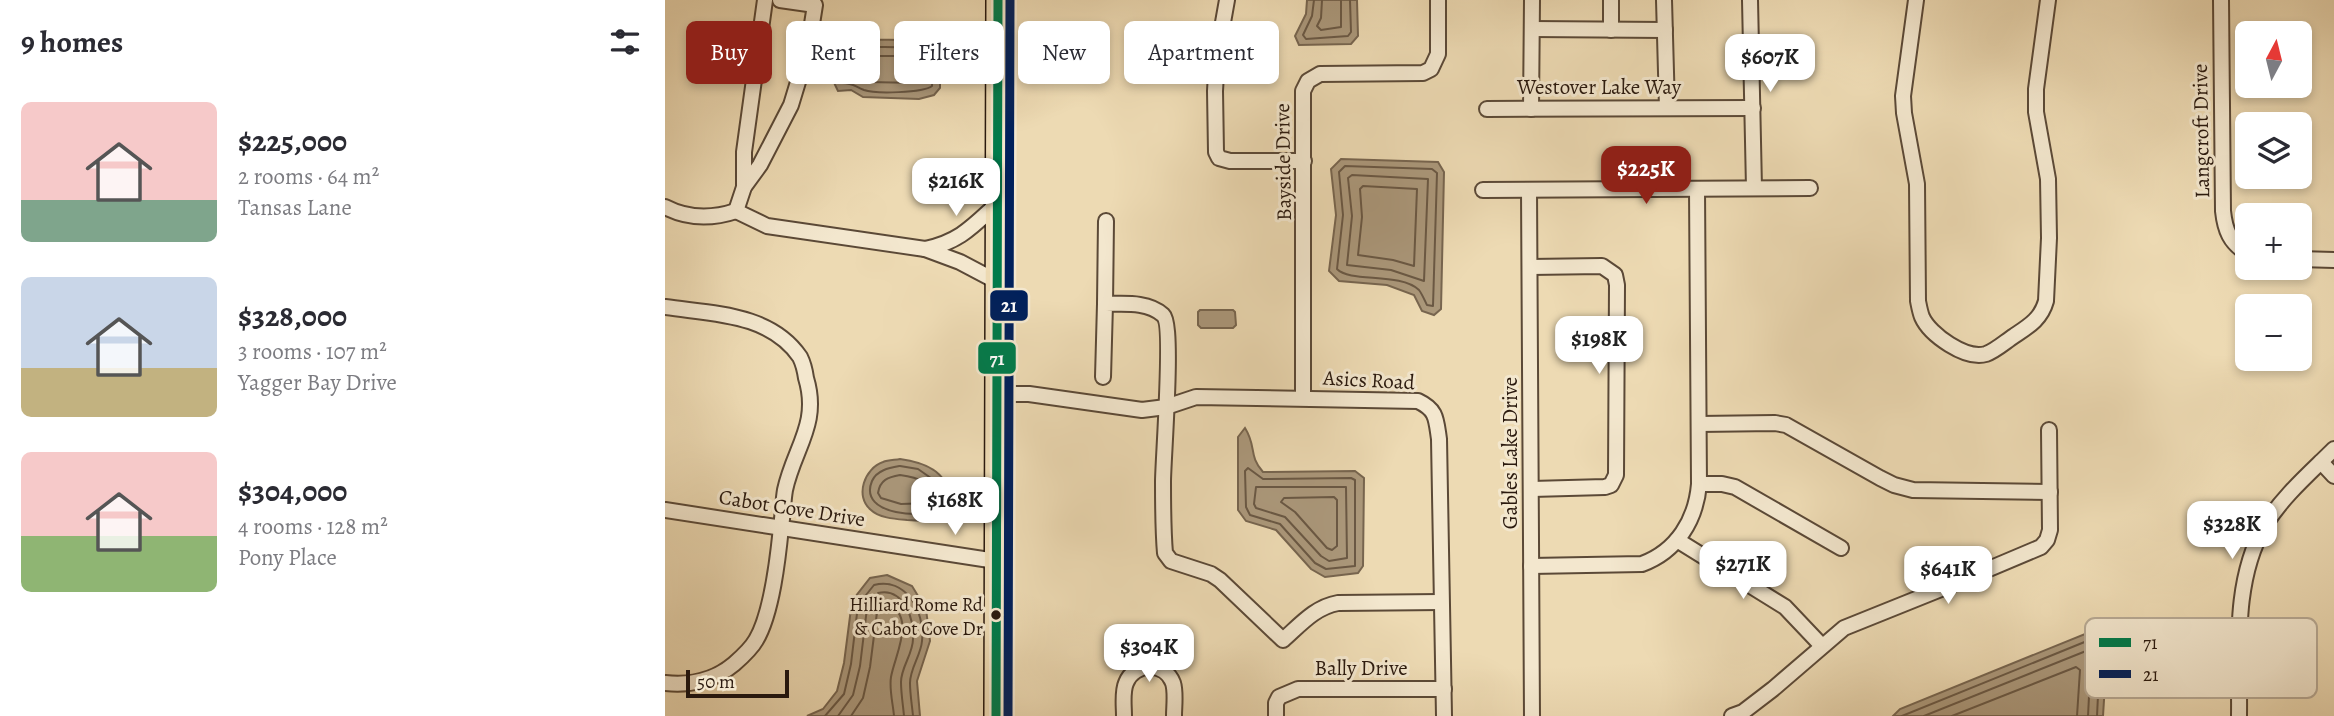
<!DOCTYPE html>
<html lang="en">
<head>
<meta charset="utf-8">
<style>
  body { margin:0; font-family:Alegreya,serif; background:#f7f7f7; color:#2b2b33; height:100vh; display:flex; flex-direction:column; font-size:26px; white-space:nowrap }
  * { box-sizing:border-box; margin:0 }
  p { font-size:23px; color:#7c7c81 }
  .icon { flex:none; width:38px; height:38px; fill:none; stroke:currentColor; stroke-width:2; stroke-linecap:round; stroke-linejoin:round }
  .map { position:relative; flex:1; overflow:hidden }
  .side { display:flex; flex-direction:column; background:#fff; width:665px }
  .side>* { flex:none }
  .top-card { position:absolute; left:21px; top:21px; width:665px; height:63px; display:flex; gap:14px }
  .needle { width:46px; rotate:7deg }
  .controls { position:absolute; left:1570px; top:21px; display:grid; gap:14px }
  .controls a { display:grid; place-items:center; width:77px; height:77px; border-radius:10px; background:#fff; box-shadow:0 4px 10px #0003; font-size:35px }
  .scale { position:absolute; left:21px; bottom:18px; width:103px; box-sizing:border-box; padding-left:7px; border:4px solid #2a190e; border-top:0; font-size:19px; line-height:24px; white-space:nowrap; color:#2a190e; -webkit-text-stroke:5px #f3e7ce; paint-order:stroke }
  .price { position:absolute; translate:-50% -60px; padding:0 16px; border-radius:14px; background:#fff; color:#222; font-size:23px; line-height:46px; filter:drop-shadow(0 2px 4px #0008) }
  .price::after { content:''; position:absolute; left:50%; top:42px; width:21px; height:16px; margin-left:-10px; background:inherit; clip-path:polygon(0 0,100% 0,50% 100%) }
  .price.selected { background:#8f2418; color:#fff }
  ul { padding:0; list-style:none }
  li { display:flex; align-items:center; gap:21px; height:175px; padding:0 21px }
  li span { display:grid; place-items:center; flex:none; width:196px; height:140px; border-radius:10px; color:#555 }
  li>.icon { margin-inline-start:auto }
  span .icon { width:84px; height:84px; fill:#fffc; stroke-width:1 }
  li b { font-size:30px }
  h2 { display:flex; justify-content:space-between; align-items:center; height:84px; padding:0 21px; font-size:30px }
  .chip { padding:0 24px; border-radius:10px; background:#fff; box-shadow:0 4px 10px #0003; font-size:24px; line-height:63px }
  .chip.selected { background:#8f2418; color:#fff }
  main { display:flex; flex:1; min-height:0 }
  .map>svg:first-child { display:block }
  .water { fill:#ab987b; stroke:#77654f; stroke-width:2 }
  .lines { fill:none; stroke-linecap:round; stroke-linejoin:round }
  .shore { stroke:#6a5844; stroke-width:2 }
  .minor-casing { stroke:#5b4937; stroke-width:18 }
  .primary-casing { stroke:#2a190e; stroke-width:26 }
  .minor { stroke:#f3e7ce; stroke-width:14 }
  .primary { stroke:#eddab3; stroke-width:23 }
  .bus-1-casing { stroke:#f3e7ce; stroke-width:14 }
  .bus-2-casing { stroke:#f3e7ce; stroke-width:14 }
  .bus-1 { stroke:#007b4b; stroke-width:9 }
  .bus-2 { stroke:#00205b; stroke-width:9 }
  .bus-dot { fill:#2a190e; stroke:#f3e7ce; stroke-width:2.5 }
  .labels { text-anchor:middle; stroke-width:6; stroke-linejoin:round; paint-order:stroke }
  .bus-label { font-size:19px; fill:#2a190e; stroke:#f3e7ce; text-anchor:end }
  .street-label { font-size:21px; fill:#2a190e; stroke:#f3e7ce }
  .key { fill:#f3e7ce; stroke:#b7a994; stroke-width:2 }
  .key-label { font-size:19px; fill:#2a190e }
  .line-badge { stroke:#f3e7ce; stroke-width:2.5 }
  .badge-label { font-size:19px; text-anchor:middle; font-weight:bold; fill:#fff }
</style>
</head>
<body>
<main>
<section class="side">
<h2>9 homes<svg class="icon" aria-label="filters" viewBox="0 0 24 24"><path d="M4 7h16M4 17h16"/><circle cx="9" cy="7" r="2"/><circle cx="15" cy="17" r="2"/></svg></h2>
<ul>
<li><span style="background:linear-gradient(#f6c9c9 70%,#7fa58c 0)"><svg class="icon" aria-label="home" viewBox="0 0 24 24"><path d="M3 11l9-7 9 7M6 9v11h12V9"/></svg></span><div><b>$225,000</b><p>2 rooms · 64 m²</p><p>Tansas Lane</p></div></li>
<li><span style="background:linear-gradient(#c9d6e8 65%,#c2b280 0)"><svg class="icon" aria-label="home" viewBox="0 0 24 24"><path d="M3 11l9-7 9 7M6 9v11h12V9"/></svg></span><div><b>$328,000</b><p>3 rooms · 107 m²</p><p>Yagger Bay Drive</p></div></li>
<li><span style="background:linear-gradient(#f6c9c9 60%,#8fb573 0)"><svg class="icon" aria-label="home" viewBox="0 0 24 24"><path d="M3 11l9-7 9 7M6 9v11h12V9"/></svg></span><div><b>$304,000</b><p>4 rooms · 128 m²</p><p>Pony Place</p></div></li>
</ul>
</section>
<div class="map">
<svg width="1669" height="716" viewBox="0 0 1669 716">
  <rect width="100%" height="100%" fill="#eddab3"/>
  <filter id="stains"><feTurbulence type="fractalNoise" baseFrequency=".00286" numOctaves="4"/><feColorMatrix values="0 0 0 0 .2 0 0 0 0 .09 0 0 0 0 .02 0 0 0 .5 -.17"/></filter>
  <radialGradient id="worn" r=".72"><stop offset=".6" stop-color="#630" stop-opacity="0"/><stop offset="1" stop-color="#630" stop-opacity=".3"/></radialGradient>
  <!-- water -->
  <g class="water">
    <polygon points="642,0 692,0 693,36 686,44 634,45 630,36 641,14"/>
    <path d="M204 40C227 40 256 37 275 51V88L269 95 254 99 198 97 186 90 173 91C166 78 160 59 175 48 182 43 196 42 204 40Z"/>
    <polygon points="676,159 773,162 779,172 776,309 769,315 757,311 749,295 722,285 674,281 664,271 671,215 666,169"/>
    <polygon points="535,310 568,310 570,312 571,325 568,328 536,328 533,325 533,312"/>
    <path d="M580 428C592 447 583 455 598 472L690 471 699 478 698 566 693 573 660 577 646 569 611 530 581 521 573 510V437Z"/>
    <path d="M235 459C257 462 285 471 283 499 283 506 281 514 274 518 266 523 252 520 242 520 231 519 214 518 206 510 189 496 200 468 218 462 223 460 230 460 235 459Z"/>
    <polygon points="222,575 247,586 261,609 265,641 252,681 255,716 142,716 158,709 172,691 179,663 187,601 205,578"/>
    <polygon points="1420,634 1432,635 1442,652 1438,716 1228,716 1235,709"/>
  </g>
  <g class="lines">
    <!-- shore -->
    <g class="shore">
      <polyline points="649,0 647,16 638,35 641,39 683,36 686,32 685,0"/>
      <polyline points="657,0 656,18 652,26 656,30 676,27 676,0"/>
      <path d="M205 47C220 47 258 45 268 56L267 86C258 93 210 94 199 90 189 86 188 83 177 83 170 73 173 64 179 55Z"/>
      <path d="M206 56H233L257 59 259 62V80L252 83 203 82 182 73C181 59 195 59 206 56Z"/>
      <path d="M680 166 767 169 772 173 768 306 762 305C760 301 757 294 754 290 735 272 685 283 672 269L678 215 674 172Z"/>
      <polygon points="687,175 763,179 759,281 726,270 682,265 687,216 683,178"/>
      <polygon points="698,186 752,189 749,266 728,260 693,255 697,217 695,189"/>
      <path d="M235 466 253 469 273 483C276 491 279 503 272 510 264 518 192 517 207 481 212 470 224 468 235 466Z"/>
      <polygon points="583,468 598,479 686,478 690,480 690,566 661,569 650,563 615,524 585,515 581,507 580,471"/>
      <path d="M235 475C252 477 271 483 266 503L236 504 216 498 213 493C215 480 223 477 235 475Z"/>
      <polygon points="591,487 681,487 682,558 664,561 656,556 620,517 591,508 589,504"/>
      <polygon points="669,497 672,500 672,546 667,550 662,548 630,512 616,502 619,498"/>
      <path d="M160 716 179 694 186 664 193 605 209 585C241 577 260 611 257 641 256 655 245 668 245 683 245 694 247 705 248 716"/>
      <path d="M173 716 188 695 195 666 202 608 213 593C238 587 250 619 248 639 248 654 236 667 236 682 236 693 238 705 239 716"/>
      <path d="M186 716 198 698 205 667 212 612 220 603C253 615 230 654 226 677 224 689 228 704 229 716"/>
      <polyline points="1237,716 1422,641 1428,642 1435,654 1432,716"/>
      <polyline points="1259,716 1421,651 1426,657 1423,716"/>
      <polyline points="1287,716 1411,667 1415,670 1412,716"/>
    </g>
    <!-- minor casing -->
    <g class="minor-casing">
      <g id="minor">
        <polyline points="562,0 552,56 550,91 551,152 554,158 565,161 639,161"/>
        <polyline points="999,0 1002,108"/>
        <polyline points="1085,0 1089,188"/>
        <path d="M1251 0 1238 96 1239 113 1252 184 1253 301C1254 306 1255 312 1257 317 1265 335 1301 360 1321 354 1330 351 1340 342 1349 336 1364 326 1376 319 1381 301L1384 238 1383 179 1371 112V89L1383 0"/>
        <path d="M1556 0 1558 211C1560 230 1565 243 1582 253"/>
        <polyline points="867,29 1000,30"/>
        <polyline points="946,30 946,0"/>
        <polyline points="822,109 1088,108"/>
        <polyline points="866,109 867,0"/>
        <polyline points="79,187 79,152 100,0"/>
        <polyline points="818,190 1145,188"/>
        <polyline points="864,190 867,716"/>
        <path d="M0 207C23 219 47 219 71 211"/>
        <polyline points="71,211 102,226 260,249 295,262 331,281"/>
        <polyline points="71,211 79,187 95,165 126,105 143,49 150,5 115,0"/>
        <path d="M260 249C294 242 307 227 332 204"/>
        <polyline points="1634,259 1669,260"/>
        <polyline points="865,267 937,266 950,275 952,285 951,475 946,485 940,487 867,489"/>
        <polyline points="440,304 441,221"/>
        <path d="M0 307C47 314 105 313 135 357 138 363 140 371 141 378 155 424 129 448 120 490 118 502 118 514 116 527 113 558 107 613 91 640 86 649 77 657 69 664 50 680 25 686 0 683"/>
        <path d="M438 377 440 304C458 304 483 301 498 315 509 325 498 459 498 482 498 505 498 530 500 553L506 561 546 574 555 580 618 640C635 625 650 607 673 603L776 602"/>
        <path d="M332 394H364L477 410 501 407 531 397 753 401C772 410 771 419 774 439L779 716"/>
        <polyline points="638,398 638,91 643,81 655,74 758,73 766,69 773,54 773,0"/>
        <polyline points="1034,424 1110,423 1121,425 1215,478 1229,485 1248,490 1385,492"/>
        <polyline points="1656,462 1669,476"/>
        <polyline points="1034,484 1057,484 1070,487 1176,548"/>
        <polyline points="0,510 331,561"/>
        <polyline points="1012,540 1120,607 1157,646"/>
        <path d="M866 566 977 564C1012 551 1031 520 1034 484L1032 189"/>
        <path d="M459 716C459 706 457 692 461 683 469 662 500 661 508 683 511 692 509 706 509 716"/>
        <polyline points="611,716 611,703 614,697 633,689 779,689"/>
        <polyline points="1067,716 1078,712 1108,689 1179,628 1286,585 1376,547 1382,540 1385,530 1384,430"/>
        <path d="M1574 716C1575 653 1567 582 1600 525 1618 496 1645 473 1669 449"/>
      </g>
    </g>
    <!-- primary casing -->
    <g class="primary-casing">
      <polyline id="primary" points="331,716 333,0"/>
    </g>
    <!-- minor -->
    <use href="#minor" class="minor"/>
    <!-- primary -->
    <use href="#primary" class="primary"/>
    <!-- bus-1 casing -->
    <g class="bus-1-casing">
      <polyline id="bus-1" points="331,716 333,0"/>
    </g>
    <!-- bus-2 casing -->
    <g class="bus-2-casing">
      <polyline id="bus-2" points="343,716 345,0"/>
    </g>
    <!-- bus-1 -->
    <use href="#bus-1" class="bus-1"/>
    <!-- bus-2 -->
    <use href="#bus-2" class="bus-2"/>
  </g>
  <!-- markers -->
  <circle class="bus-dot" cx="331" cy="615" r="6"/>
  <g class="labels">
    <!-- bus labels -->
    <g class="bus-label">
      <text x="318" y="611">Hilliard Rome Rd<tspan x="318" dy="24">&amp; Cabot Cove Dr</tspan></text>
    </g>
    <!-- street labels -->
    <g class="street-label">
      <text x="934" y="94">Westover Lake Way</text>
      <text transform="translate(1536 131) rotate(-91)" y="7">Langcroft Drive</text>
      <text transform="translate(618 162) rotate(-91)" y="7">Bayside Drive</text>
      <text transform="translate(704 380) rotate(3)" y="7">Asics Road</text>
      <text transform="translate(845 453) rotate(-90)" y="7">Gables Lake Drive</text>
      <text transform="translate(127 508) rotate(9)" y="7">Cabot Cove Drive</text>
      <text x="696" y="675">Bally Drive</text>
    </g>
  </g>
  <!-- legend -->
  <rect x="1420" y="618" width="232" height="80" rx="10" class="key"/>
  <rect x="1434" y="638" width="32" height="9" fill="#007b4b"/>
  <rect x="1434" y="670" width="32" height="8" fill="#00205b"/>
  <g class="key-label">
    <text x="1478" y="649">71</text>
    <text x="1478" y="681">21</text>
  </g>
  <g class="line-badge">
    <rect x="324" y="289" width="40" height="33" rx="7" fill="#00205b"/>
    <rect x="312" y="341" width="40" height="34" rx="7" fill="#007b4b"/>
  </g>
  <g class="badge-label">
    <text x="344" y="312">21</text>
    <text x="332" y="365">71</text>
  </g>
  <rect width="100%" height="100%" filter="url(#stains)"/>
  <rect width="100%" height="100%" fill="url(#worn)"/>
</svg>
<div class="controls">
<a><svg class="needle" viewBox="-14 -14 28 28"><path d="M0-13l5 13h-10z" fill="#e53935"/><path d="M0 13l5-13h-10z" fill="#7c7c81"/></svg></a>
<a><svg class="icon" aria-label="layers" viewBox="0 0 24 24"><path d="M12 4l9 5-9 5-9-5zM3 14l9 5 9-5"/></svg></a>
<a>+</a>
<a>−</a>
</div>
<div class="scale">50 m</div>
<b class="price" style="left:1105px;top:94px">$607K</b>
<b class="price selected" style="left:981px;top:206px">$225K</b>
<b class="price" style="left:291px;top:218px">$216K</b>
<b class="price" style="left:934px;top:376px">$198K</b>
<b class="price" style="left:290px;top:537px">$168K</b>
<b class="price" style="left:1567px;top:561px">$328K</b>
<b class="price" style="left:1078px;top:601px">$271K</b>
<b class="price" style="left:1283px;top:606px">$641K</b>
<b class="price" style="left:484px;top:684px">$304K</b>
<div class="top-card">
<a class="chip selected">Buy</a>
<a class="chip">Rent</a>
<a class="chip">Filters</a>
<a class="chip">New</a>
<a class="chip">Apartment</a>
</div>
</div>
</main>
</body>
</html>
